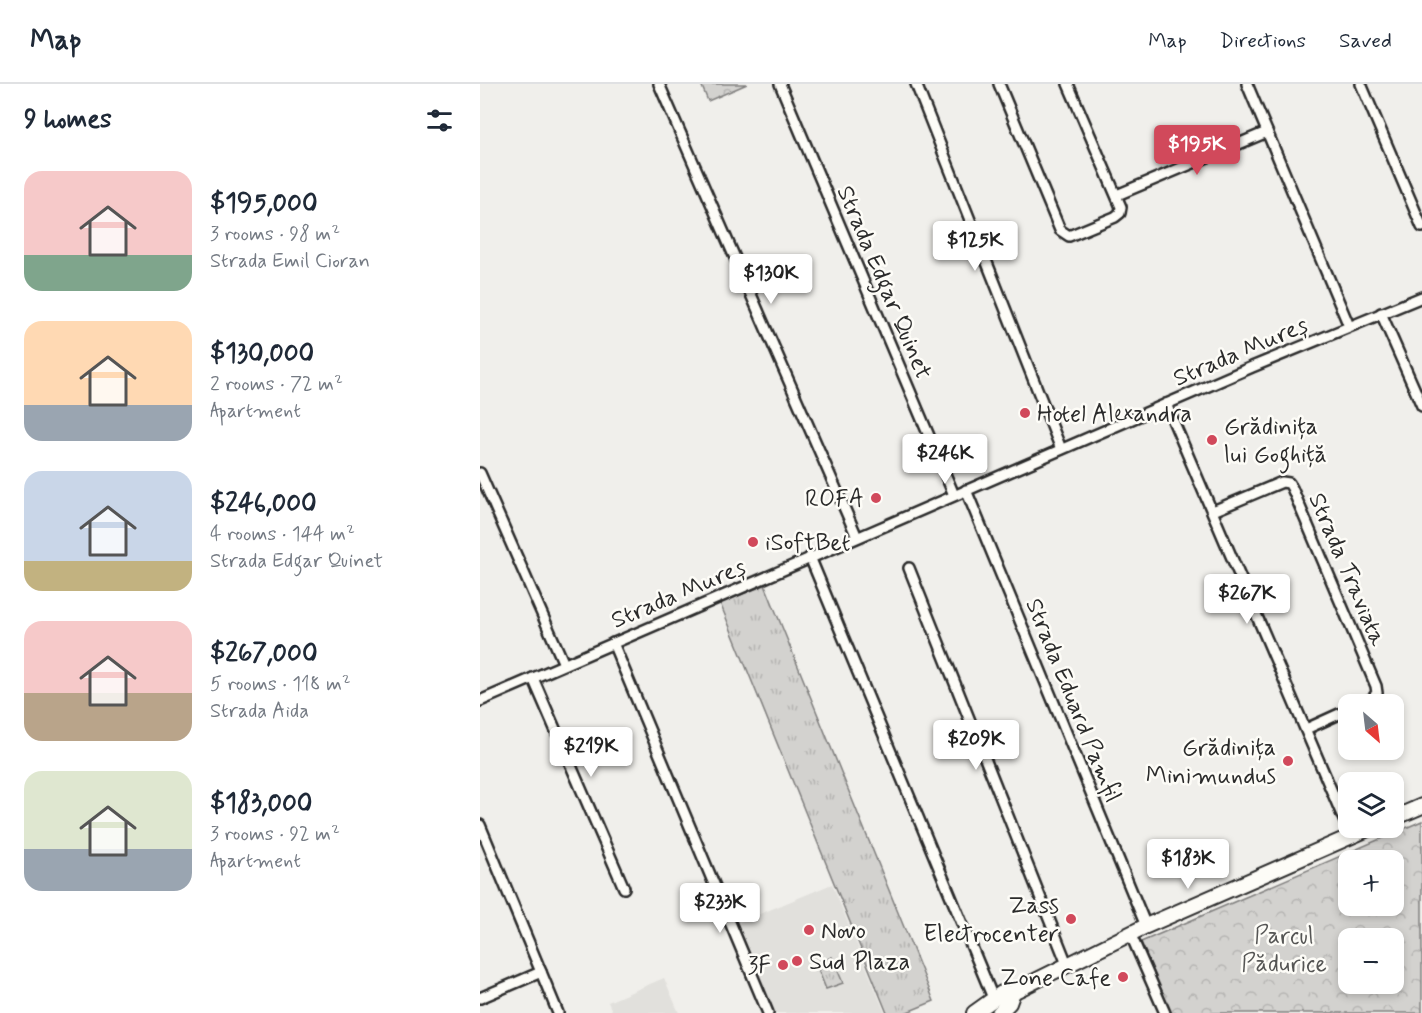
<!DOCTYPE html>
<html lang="en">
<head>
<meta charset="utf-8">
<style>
  body { margin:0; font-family:Mynerve,sans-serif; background:#f6f6f7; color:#1f2937; height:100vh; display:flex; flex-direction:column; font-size:22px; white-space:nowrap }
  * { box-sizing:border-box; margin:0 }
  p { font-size:20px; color:#747a83 }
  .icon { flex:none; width:33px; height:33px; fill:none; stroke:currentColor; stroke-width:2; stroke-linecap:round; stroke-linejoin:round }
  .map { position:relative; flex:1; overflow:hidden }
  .drawer { display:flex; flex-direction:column; background:#fff; width:480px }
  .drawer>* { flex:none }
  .needle { width:39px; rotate:152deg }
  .buttons { position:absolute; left:858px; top:610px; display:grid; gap:12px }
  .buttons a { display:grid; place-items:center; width:66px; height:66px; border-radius:12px; background:#fff; box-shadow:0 3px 9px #0003; font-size:30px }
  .price { position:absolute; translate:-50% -51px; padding:0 14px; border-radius:6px; background:#fff; color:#222; font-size:20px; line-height:39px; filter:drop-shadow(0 2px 3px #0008) }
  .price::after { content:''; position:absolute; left:50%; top:36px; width:18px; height:14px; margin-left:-9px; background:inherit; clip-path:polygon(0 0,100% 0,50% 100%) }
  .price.active { background:#d1495b; color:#fff }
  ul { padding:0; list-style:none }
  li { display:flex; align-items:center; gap:18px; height:150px; padding:0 24px }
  li span { display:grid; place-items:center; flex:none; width:168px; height:120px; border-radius:18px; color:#555 }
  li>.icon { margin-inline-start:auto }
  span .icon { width:72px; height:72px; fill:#fffc; stroke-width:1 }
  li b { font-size:26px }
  h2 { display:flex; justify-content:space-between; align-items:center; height:72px; padding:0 24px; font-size:26px }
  header { display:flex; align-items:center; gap:36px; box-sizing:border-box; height:84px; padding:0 30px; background:#fff; border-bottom:2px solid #e0e1e3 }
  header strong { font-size:28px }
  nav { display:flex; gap:33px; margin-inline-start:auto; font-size:21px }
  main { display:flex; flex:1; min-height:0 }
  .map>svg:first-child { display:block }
  .built { fill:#e1e0dc }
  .grass { fill:url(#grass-tufts); stroke:#7f7e7d; stroke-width:1.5 }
  .park { fill:url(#park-crowns); stroke:#7f7e7d; stroke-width:1.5; fill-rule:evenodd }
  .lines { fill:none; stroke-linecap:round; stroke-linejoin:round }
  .minor-casing { stroke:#2b2b2b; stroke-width:14 }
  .secondary-casing { stroke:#2b2b2b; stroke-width:18 }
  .minor { stroke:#fdfcf7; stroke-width:9 }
  .secondary { stroke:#fdfcf7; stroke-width:14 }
  .poi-dot { fill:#d1495b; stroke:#fdfcf7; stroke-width:2 }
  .labels { text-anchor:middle; stroke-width:5; stroke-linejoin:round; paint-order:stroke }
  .street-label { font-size:24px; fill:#2b2b2b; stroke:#fdfcf7 }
  .poi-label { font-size:24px; fill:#2b2b2b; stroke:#fdfcf7; text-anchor:start }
  .park-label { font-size:24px; fill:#555554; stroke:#fdfcf7 }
</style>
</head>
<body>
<header>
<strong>Map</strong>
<nav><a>Map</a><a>Directions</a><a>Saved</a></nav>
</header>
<main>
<section class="drawer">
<h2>9 homes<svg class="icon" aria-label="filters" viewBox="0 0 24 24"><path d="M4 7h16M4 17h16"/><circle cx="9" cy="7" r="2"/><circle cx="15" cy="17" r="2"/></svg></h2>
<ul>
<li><span style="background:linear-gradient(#f6c9c9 70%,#7fa58c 0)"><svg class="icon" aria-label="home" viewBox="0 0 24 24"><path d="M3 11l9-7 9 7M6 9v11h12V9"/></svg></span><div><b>$195,000</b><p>3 rooms · 98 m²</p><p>Strada Emil Cioran</p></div></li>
<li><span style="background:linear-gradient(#ffd9b3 70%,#9aa5b1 0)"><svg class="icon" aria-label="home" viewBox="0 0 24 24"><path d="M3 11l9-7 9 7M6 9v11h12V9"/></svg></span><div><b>$130,000</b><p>2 rooms · 72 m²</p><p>Apartment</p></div></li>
<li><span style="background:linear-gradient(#c9d6e8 75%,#c2b280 0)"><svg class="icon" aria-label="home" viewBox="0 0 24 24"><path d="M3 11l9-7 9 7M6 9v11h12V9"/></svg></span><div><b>$246,000</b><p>4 rooms · 144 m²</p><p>Strada Edgar Quinet</p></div></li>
<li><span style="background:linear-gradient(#f6c9c9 60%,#b9a48a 0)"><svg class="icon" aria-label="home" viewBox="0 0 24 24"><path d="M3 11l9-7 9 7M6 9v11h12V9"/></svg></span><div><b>$267,000</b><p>5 rooms · 118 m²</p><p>Strada Aida</p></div></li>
<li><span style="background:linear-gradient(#dfe7d0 65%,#9aa5b1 0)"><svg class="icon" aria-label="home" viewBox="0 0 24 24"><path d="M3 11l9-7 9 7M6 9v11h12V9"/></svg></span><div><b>$183,000</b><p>3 rooms · 92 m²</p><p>Apartment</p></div></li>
</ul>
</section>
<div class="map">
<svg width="942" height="929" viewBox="0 0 942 929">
  <defs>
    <pattern id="grass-tufts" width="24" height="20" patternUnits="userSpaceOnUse" patternTransform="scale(1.5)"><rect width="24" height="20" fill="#d3d2cf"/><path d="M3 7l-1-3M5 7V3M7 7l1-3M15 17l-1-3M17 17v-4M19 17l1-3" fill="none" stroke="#b5b4b2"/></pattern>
    <pattern id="park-crowns" width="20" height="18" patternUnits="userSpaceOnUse" patternTransform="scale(1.5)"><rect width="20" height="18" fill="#d3d2cf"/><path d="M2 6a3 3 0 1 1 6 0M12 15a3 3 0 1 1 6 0" fill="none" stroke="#b5b4b2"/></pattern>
  </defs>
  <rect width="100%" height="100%" fill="#f0efeb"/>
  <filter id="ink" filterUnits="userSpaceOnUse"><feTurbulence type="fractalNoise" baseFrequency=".0167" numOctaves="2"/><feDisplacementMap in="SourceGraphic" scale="12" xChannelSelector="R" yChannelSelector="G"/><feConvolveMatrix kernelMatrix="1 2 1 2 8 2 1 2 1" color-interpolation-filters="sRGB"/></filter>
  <g filter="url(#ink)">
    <!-- built -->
    <g class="built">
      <polygon points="352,800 405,929 295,929 258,839"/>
      <polygon points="184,894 199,929 133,929 128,918"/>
    </g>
    <!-- grass -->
    <g class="grass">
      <polygon points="285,501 454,917 425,929 407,929 240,519"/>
      <polygon points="352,873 363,899 346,905 336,880"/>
    </g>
    <!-- park -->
    <g class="park">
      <polygon points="221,0 267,0 228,17"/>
      <path d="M942 737V929H691L661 858ZM868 777H914V822H868ZM868 855H914V900H868Z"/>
    </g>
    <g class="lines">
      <!-- minor casing -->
      <g class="minor-casing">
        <g id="minor">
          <polyline points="179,0 377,453"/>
          <polyline points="300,0 474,411"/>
          <polyline points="436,0 581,365"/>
          <polyline points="519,0 580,146 589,152 635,133 640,129 641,123 588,0"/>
          <polyline points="767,0 869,242"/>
          <polyline points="881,0 942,143"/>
          <polyline points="637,111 787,48"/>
          <polyline points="901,229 942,322"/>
          <polyline points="686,320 871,752"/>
          <polyline points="0,389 84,580"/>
          <polyline points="486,406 666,842"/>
          <polyline points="733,427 802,398 809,399 812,404 896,602 897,609 892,615 878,621"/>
          <polyline points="330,473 513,914"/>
          <polyline points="429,484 587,880"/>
          <polyline points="133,559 288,929"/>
          <polyline points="53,594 144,804"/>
          <polyline points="0,617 772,283 942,213"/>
          <polyline points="826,645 868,626"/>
          <polyline points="0,741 78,929"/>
          <polyline points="650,849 685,929"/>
          <polyline points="0,914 61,888"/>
        </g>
      </g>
      <!-- secondary casing -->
      <g class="secondary-casing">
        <g id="secondary">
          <polyline points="914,734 942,722"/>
          <polyline points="494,929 522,909 533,908 666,842 890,744"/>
          <polyline points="519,929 529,919 533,908"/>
        </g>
      </g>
      <!-- minor -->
      <use href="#minor" class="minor"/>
      <!-- secondary -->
      <use href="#secondary" class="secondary"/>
    </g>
  </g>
  <!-- markers -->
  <g class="poi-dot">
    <circle cx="545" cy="329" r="6"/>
    <circle cx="732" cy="356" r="6"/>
    <circle cx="396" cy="414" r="6"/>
    <circle cx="273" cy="458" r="6"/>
    <circle cx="808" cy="677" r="6"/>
    <circle cx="591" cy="835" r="6"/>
    <circle cx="329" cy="846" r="6"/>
    <circle cx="317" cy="877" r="6"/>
    <circle cx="303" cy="881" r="6"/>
    <circle cx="643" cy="893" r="6"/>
  </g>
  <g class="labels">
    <!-- street labels -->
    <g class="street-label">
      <text transform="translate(405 198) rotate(67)" y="8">Strada Edgar Quinet</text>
      <text transform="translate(760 267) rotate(-23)" y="8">Strada Mureș</text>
      <text transform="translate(868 485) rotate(67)" y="8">Strada Traviata</text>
      <text transform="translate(198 509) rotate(-23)" y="8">Strada Mureș</text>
      <text transform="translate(594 616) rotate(68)" y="8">Strada Eduard Pamfil</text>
    </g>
    <!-- poi labels -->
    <g class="poi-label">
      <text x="557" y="337">Hotel Alexandra</text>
      <text x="744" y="350">Grădinița<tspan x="744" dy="28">lui Goghiță</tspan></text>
      <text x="384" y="422" text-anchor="end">ROFA</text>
      <text x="285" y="466">iSoftBet</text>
      <text x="796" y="671" text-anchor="end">Grădinița<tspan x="796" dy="28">Minimundus</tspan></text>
      <text x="579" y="829" text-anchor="end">Zass<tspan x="579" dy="28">Electrocenter</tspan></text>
      <text x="341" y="854">Novo</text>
      <text x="329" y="885">Sud Plaza</text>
      <text x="291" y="889" text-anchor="end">3F</text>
      <text x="631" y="901" text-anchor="end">Zone Cafe</text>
    </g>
    <!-- park labels -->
    <g class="park-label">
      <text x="804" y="859">Parcul<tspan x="804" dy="28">Pădurice</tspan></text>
    </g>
  </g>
</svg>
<div class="buttons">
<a><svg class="needle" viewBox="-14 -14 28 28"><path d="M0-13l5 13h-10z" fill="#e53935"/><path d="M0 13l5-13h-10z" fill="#747a83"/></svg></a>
<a><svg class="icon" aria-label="layers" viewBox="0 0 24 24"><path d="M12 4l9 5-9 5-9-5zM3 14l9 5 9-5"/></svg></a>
<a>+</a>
<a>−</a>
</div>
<b class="price active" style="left:717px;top:92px">$195K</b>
<b class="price" style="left:495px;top:188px">$125K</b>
<b class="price" style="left:291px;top:221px">$130K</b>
<b class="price" style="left:465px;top:401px">$246K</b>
<b class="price" style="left:767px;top:541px">$267K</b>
<b class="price" style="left:496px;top:687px">$209K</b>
<b class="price" style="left:111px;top:694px">$219K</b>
<b class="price" style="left:708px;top:806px">$183K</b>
<b class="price" style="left:240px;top:850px">$233K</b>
</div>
</main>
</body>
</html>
